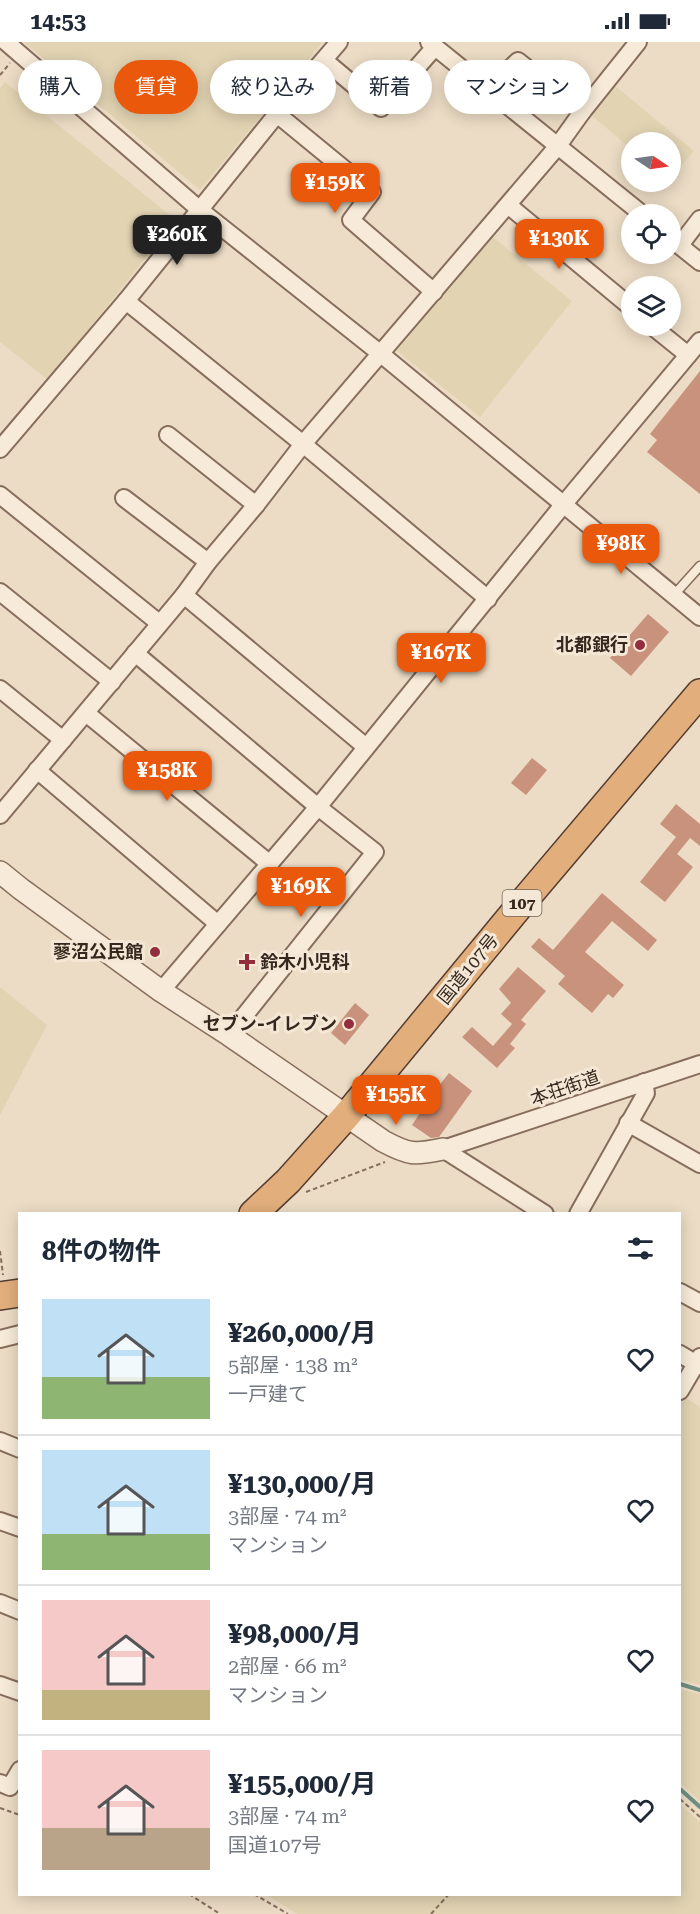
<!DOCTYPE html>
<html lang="ja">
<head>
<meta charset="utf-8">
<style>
  body { margin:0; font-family:"Roboto Serif","Noto Sans JP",serif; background:#f6f6f7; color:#1f2937; height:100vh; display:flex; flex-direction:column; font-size:22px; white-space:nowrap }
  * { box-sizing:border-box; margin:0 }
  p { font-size:20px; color:#747a83 }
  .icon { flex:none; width:33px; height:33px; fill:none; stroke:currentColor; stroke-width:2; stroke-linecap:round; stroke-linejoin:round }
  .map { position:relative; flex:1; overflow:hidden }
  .side { position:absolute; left:18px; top:1170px; width:663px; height:684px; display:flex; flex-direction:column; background:#fff; border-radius:0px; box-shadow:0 3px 15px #0003 }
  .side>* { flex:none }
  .hud { position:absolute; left:18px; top:18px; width:664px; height:54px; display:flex; gap:12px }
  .needle { width:39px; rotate:103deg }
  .buttons { position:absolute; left:621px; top:90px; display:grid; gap:12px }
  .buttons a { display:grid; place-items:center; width:60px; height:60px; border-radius:50%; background:#fff; box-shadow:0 3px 15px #0003; font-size:30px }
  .price { position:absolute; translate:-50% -51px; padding:0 14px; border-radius:12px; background:#ea580c; color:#fff; font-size:20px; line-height:39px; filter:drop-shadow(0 2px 3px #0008) }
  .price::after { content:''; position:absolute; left:50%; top:36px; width:18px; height:14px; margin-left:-9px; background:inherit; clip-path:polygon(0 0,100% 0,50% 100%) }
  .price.on { background:#222; color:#fff }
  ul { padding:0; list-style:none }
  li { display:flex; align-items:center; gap:18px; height:150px; padding:0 24px }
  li+li { border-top:2px solid #e0e1e3 }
  li span { display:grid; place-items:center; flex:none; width:168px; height:120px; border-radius:0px; color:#555 }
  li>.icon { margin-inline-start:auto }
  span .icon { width:72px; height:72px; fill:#fffc; stroke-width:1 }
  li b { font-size:26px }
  h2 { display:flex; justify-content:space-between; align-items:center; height:72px; padding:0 24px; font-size:26px }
  .tag { padding:0 21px; border-radius:27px; background:#fff; box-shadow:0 3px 15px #0003; font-size:21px; line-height:54px }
  .tag.on { background:#ea580c; color:#fff }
  .status { display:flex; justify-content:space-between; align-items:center; height:42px; padding:0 30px; background:#fff; direction:ltr }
  .status svg { height:16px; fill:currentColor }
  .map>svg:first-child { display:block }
  .farmland { fill:#e2d4b3 }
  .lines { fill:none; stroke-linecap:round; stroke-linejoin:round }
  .stream { stroke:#6e8e82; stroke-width:4 }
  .building { fill:#c9927d }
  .service-casing { stroke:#876d5c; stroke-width:11 }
  .minor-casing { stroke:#876d5c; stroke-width:20 }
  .tertiary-casing { stroke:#876d5c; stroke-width:24 }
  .trunk-casing { stroke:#553c30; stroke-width:30 }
  .path { stroke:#876d5c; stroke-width:2; stroke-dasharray:4.5 3; stroke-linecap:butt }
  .service { stroke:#f7ead8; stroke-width:8 }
  .minor { stroke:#f7ead8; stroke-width:16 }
  .tertiary { stroke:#f7ead8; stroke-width:21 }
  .trunk { stroke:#e2ae7c; stroke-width:27 }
  .poi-dot { fill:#932f3d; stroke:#f4e7d5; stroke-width:2 }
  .labels { text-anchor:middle; stroke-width:6; stroke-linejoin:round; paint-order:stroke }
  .shield { fill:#f4e7d5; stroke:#706156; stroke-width:1.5 }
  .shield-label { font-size:16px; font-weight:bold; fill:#37281f }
  .poi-label { font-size:18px; font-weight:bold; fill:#37281f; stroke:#f4e7d5; text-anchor:end }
  .street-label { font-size:18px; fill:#37281f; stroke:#f4e7d5 }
</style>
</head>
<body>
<div class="status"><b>14:53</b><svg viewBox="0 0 49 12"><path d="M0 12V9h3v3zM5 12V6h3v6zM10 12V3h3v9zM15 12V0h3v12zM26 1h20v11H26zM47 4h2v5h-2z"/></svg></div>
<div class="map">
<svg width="700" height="1872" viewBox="0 0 700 1872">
  <rect width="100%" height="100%" fill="#ecdcc5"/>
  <!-- farmland -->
  <g class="farmland">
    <polygon points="26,0 323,0 200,148 25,1"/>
    <polygon points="5,40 176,178 48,338 0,300 0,46"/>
    <polygon points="614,43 694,109 671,136 670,100 632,100 631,107 590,72"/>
    <polygon points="490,193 572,259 480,375 397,309"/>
    <polygon points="0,945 47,983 0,1073"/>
    <polygon points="680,1352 700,1365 700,1643 680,1637"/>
    <polygon points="680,1647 700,1652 700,1759 680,1741"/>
    <polygon points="680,1762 700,1780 700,1872 297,1872 267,1853 680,1852"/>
  </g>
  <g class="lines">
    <!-- stream -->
    <g class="stream">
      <polyline points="680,1642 700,1648"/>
      <polyline points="680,1747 700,1765"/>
    </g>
  </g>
  <!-- building -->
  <g class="building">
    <polygon points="700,329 700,452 647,410 657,398 650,392"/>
    <polygon points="648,572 669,590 631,634 610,616"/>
    <polygon points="532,716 547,728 526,753 511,741"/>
    <polygon points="676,762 700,782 700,804 690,796 677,812 693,825 665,860 640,840 676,795 660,782"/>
    <polygon points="602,851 657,898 648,909 612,879 585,910 624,943 613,956 608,952 592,971 558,942 565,934 531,905 539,896 553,908"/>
    <polygon points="518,925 546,949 521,978 526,982 510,1002 515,1006 497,1026 462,995 472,985 493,1004 512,982 501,972 511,961 499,947"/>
    <polygon points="355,961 369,973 345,1003 331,991"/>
    <polygon points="449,1031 472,1049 439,1095 431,1096 412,1083 422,1068 413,1061 423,1049 430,1055"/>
  </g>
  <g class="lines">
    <!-- service casing -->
    <g class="service-casing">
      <polyline id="service" points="673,554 700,524"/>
    </g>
    <!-- minor casing -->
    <g class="minor-casing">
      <g id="minor">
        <polyline points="6,0 200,168 381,312 700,575"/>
        <polyline points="429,0 642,172"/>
        <polyline points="324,18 381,66 435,5"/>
        <polyline points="488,48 518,19 582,70"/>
        <polyline points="277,72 372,150 351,178 434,250"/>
        <polyline points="508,163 632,266"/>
        <polyline points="670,196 700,220"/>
        <polyline points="680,203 700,177"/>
        <polyline points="126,259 303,402 488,557"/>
        <polyline points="652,284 688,313"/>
        <polyline points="168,393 256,463"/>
        <polyline points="0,407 126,259 277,72 339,0"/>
        <polyline points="0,453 159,581"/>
        <polyline points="124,456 208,520"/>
        <polyline points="0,550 112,640"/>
        <polyline points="184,553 366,705"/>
        <polyline points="135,611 318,765 375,810 229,993"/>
        <polyline points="0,647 63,698"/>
        <polyline points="86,671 270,822"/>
        <polyline points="37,728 218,882"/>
        <polyline points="0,773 184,553 208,520 256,463 303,402 557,105 582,70 638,0"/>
        <polyline points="161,949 318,765 563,463 700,299"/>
        <polyline points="628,1081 700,1122"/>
        <polyline points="443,1107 700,1022"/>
        <polyline points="443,1107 545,1172"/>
        <polyline points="578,1172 646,1051 644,1040"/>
        <polyline points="680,1250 700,1261"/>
        <polyline points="0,1297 20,1292"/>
        <polyline points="680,1312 700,1324"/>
        <polyline points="680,1349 700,1315"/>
        <polyline points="0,1399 20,1407"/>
        <polyline points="0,1479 20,1486"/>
        <polyline points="0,1561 20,1569"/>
        <polyline points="0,1643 20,1650"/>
        <polyline points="0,1741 10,1745 20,1728"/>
      </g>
    </g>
    <!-- tertiary casing -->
    <g class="tertiary-casing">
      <path id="tertiary" d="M0 830 21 847 161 949 229 993 383 1099C409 1113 414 1113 443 1107"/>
    </g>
    <!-- trunk casing -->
    <g class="trunk-casing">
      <g id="trunk">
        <polyline points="253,1172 288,1139 347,1073 517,867 700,651"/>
        <polyline points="0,1254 20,1251"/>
      </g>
    </g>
    <!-- path -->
    <g class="path">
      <polyline points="0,33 10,21"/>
      <polyline points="306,1150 385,1120"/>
      <polyline points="0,1209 3,1233"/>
      <polyline points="680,1757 700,1775"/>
      <polyline points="0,1766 20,1773"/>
      <polyline points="189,1852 220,1872"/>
      <polyline points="254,1852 288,1872"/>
      <polyline points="431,1872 449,1852"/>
    </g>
    <!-- service -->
    <use href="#service" class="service"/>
    <!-- minor -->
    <use href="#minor" class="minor"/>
    <!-- tertiary -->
    <use href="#tertiary" class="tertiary"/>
    <!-- trunk -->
    <use href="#trunk" class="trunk"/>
  </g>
  <!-- markers -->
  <g class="poi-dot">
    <circle cx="640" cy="603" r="6"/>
    <circle cx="155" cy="910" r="6"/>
    <path d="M244 911h6v6h6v6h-6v6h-6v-6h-6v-6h6z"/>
    <circle cx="349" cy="982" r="6"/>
  </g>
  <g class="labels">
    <!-- shield labels -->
    <rect class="shield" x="502.5" y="848" width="39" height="26" rx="4.5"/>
    <g class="shield-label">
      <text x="522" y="867">107</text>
    </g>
    <!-- poi labels -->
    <g class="poi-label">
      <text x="628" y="609">北都銀行</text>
      <text x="143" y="916">蓼沼公民館</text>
      <text x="260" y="926" text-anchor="start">鈴木小児科</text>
      <text x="337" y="988">セブン-イレブン</text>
    </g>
    <!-- street labels -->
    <g class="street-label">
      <text transform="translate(468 927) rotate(-51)" y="6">国道107号</text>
      <text transform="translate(565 1046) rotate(-19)" y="6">本荘街道</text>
    </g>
  </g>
</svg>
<div class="buttons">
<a><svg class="needle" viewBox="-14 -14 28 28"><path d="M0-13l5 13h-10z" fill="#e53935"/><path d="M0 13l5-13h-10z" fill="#747a83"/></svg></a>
<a><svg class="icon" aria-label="locate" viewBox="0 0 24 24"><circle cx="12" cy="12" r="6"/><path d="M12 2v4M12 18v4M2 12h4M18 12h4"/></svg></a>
<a><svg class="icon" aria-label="layers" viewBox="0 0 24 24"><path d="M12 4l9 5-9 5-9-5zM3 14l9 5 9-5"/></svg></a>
</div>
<b class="price" style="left:335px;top:172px">¥159K</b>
<b class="price on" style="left:177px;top:224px">¥260K</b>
<b class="price" style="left:559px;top:228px">¥130K</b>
<b class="price" style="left:621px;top:533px">¥98K</b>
<b class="price" style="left:441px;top:642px">¥167K</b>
<b class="price" style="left:167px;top:760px">¥158K</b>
<b class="price" style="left:301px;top:876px">¥169K</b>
<b class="price" style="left:396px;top:1084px">¥155K</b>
<div class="hud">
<a class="tag">購入</a>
<a class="tag on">賃貸</a>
<a class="tag">絞り込み</a>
<a class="tag">新着</a>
<a class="tag">マンション</a>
</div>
<section class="side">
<h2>8件の物件<svg class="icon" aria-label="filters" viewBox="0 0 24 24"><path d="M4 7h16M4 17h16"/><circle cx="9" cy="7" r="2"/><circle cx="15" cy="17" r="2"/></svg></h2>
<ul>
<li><span style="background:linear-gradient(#bfe0f5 65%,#8fb573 0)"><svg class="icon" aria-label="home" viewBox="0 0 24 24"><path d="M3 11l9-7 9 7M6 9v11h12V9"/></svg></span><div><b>¥260,000/月</b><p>5部屋 · 138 m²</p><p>一戸建て</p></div><svg class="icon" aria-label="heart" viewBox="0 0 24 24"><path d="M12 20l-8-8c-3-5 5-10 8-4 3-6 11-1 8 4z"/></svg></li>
<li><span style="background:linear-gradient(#bfe0f5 70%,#8fb573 0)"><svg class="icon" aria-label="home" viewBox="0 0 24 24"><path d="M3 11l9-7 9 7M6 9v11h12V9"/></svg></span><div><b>¥130,000/月</b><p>3部屋 · 74 m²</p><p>マンション</p></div><svg class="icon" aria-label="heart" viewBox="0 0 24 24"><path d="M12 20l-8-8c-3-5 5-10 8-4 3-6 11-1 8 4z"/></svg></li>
<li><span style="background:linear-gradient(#f6c9c9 75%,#c2b280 0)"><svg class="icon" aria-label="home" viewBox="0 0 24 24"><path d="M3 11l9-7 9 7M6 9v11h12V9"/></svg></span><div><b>¥98,000/月</b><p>2部屋 · 66 m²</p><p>マンション</p></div><svg class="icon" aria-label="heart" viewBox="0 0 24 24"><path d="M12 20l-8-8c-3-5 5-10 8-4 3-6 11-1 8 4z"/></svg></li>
<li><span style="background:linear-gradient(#f6c9c9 65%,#b9a48a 0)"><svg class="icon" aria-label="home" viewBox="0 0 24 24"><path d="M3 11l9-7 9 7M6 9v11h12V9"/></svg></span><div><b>¥155,000/月</b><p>3部屋 · 74 m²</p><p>国道107号</p></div><svg class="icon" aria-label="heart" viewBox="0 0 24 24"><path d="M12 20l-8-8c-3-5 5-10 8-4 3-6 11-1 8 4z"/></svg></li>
</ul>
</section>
</div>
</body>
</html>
